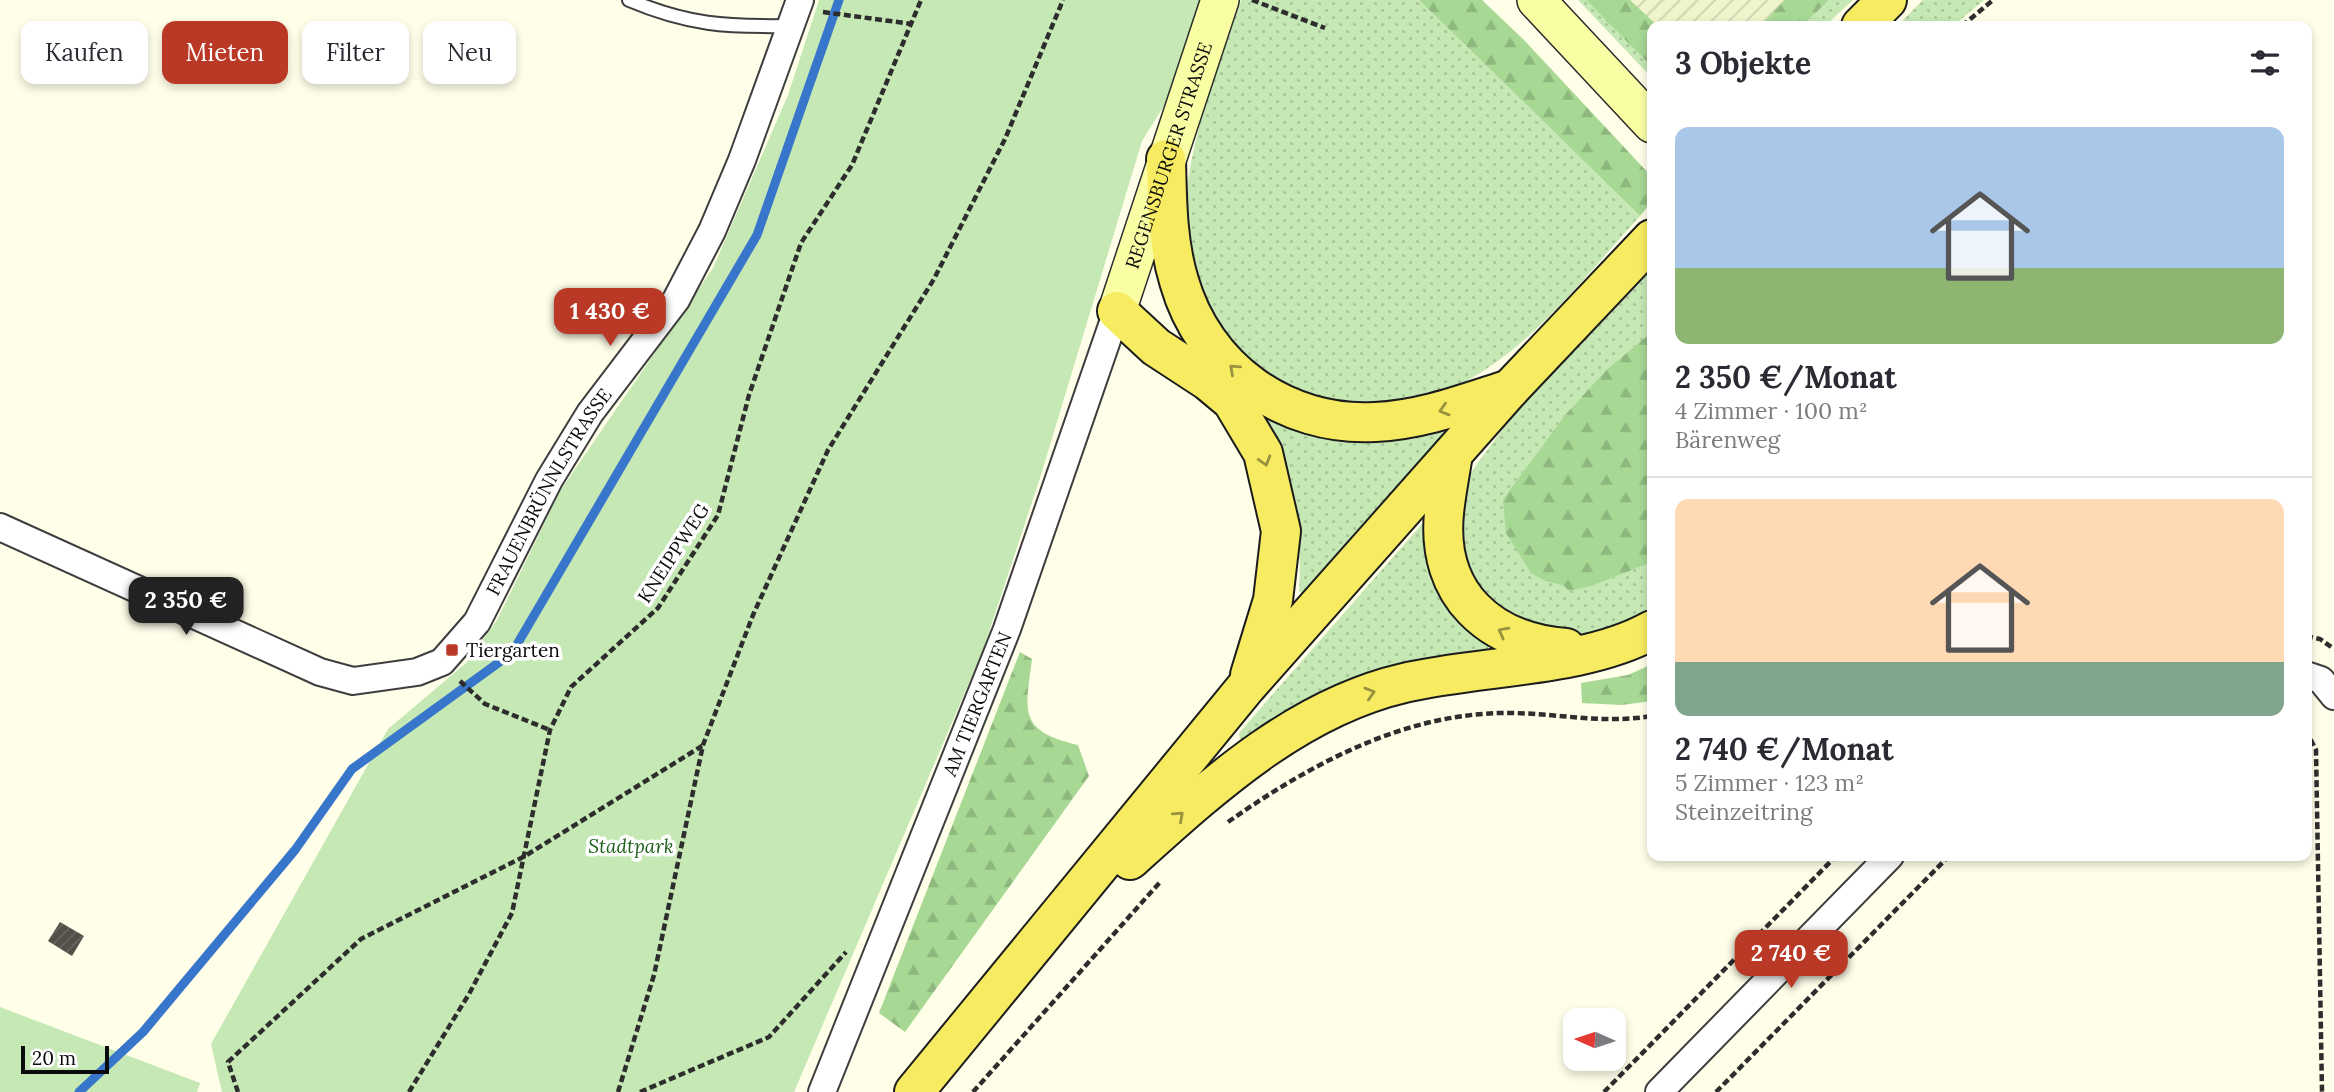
<!DOCTYPE html>
<html lang="de">
<head>
<meta charset="utf-8">
<style>
  body { margin:0; font-family:Lora,serif; background:#f2f2f3; color:#2b2b33; height:100vh; display:flex; flex-direction:column; font-size:26px; white-space:nowrap }
  * { box-sizing:border-box; margin:0 }
  p { font-size:23px; color:#7c7c81 }
  .icon { flex:none; width:38px; height:38px; fill:none; stroke:currentColor; stroke-width:2; stroke-linecap:round; stroke-linejoin:round }
  .map { position:relative; flex:1; overflow:hidden }
  .details { position:absolute; left:1647px; top:21px; width:665px; height:840px; display:flex; flex-direction:column; background:#fff; border-radius:14px; box-shadow:0 4px 10px #0003 }
  .details>* { flex:none }
  .guide { position:absolute; left:21px; top:21px; width:665px; height:63px; display:flex; gap:14px }
  .needle { width:46px; rotate:273deg }
  .tools { position:absolute; left:1563px; top:1008px; display:grid; gap:14px }
  .tools a { display:grid; place-items:center; width:63px; height:63px; border-radius:14px; background:#fff; box-shadow:0 4px 10px #0003; font-size:35px }
  .scale { position:absolute; left:21px; bottom:18px; width:88px; box-sizing:border-box; padding-left:7px; border:4px solid #0b0b0b; border-top:0; font-size:19px; line-height:24px; white-space:nowrap; color:#0b0b0b; -webkit-text-stroke:5px #fff; paint-order:stroke }
  .price { position:absolute; translate:-50% -60px; padding:0 16px; border-radius:14px; background:#b93826; color:#fff; font-size:23px; line-height:46px; filter:drop-shadow(0 2px 4px #0008) }
  .price::after { content:''; position:absolute; left:50%; top:42px; width:21px; height:16px; margin-left:-10px; background:inherit; clip-path:polygon(0 0,100% 0,50% 100%) }
  .price.active { background:#222; color:#fff }
  ul { padding:0; list-style:none }
  li { display:grid; align-content:center; gap:14px; height:371px; padding:0 28px }
  li+li { border-top:2px solid #e1e1e2 }
  li span { display:grid; place-items:center; height:217px; border-radius:14px; color:#555 }
  li>.icon { margin-inline-start:auto }
  span .icon { width:126px; height:126px; fill:#fffc; stroke-width:1 }
  li b { font-size:30px }
  h2 { display:flex; justify-content:space-between; align-items:center; height:84px; padding:0 28px; font-size:30px }
  .tag { padding:0 24px; border-radius:14px; background:#fff; box-shadow:0 4px 10px #0003; font-size:24px; line-height:63px }
  .tag.active { background:#b93826; color:#fff }
  .map>svg:first-child { display:block }
  .farmland { fill:url(#farmland-furrows) }
  .grass { fill:url(#grass-dots) }
  .forest { fill:url(#forest-firs) }
  .park { fill:#c6e8b4 }
  .lines { fill:none; stroke-linecap:round; stroke-linejoin:round }
  .stream { stroke:#3776cb; stroke-width:9 }
  .building { fill:url(#building-hatch) }
  .lane-casing { stroke:#3e3e3e; stroke-width:16 }
  .street-casing { stroke:#3e3e3e; stroke-width:30 }
  .secondary-casing { stroke:#2d2d2d; stroke-width:40 }
  .primary-casing { stroke:#1c1c1c; stroke-width:42 }
  .path { stroke:#2d2d2d; stroke-width:4.5; stroke-dasharray:7 3.5; stroke-linecap:butt }
  .lane { stroke:#fff; stroke-width:12 }
  .street { stroke:#fff; stroke-width:26 }
  .secondary { stroke:#f9fea5; stroke-width:37 }
  .primary { stroke:#f7ec61; stroke-width:38 }
  .oneway { stroke:#99923f }
  .poi-dot { fill:#b93826; stroke:#fff; stroke-width:2.5 }
  .labels { text-anchor:middle; stroke-width:7; stroke-linejoin:round; paint-order:stroke }
  .street-label { font-size:19px; fill:#0b0b0b; stroke:#fff }
  .poi-label { font-size:19px; fill:#0b0b0b; stroke:#fff; text-anchor:start }
  .park-label { font-size:19px; font-style:italic; fill:#1f611d; stroke:#fff }
</style>
</head>
<body>
<div class="map">
<svg width="2334" height="1092" viewBox="0 0 2334 1092">
  <defs>
    <pattern id="farmland-furrows" width="10" height="10" patternUnits="userSpaceOnUse" patternTransform="scale(1.75)"><rect width="10" height="10" fill="#f0f4cb"/><path d="M-1 1l2-2M0 10L10 0M9 11l2-2" fill="none" stroke="#ccd0ad"/></pattern>
    <pattern id="grass-dots" width="8" height="8" patternUnits="userSpaceOnUse" patternTransform="scale(1.75)"><rect width="8" height="8" fill="#c6e8b4"/><path d="M2 2h.1M6 6h.1" fill="none" stroke="#a9c699" stroke-width="1.8" stroke-linecap="round"/></pattern>
    <pattern id="forest-firs" width="22" height="20" patternUnits="userSpaceOnUse" patternTransform="scale(1.75)"><rect width="22" height="20" fill="#a7d894"/><path d="M5 1l3.5 6h-7zM16 11l3.5 6h-7z" fill="#8eb87e"/></pattern>
    <pattern id="building-hatch" width="6" height="6" patternUnits="userSpaceOnUse" patternTransform="scale(1.75)"><rect width="6" height="6" fill="#534e48"/><path d="M-1 1l2-2M0 6l6-6M5 7l2-2" fill="none" stroke="#67635e"/></pattern>
  </defs>
  <rect width="100%" height="100%" fill="#fffee9"/>
  <!-- farmland -->
  <polygon class="farmland" points="1630,0 1785,0 1760,26 1658,26"/>
  <!-- grass -->
  <g class="grass">
    <path d="M1241 0H1419L1640 216C1584 277 1531 350 1455 387 1414 406 1325 415 1285 389 1227 352 1184 291 1185 219 1186 144 1218 71 1241 0Z"/>
    <polygon points="1578,0 1586,0 1652,67 1652,78"/>
    <polygon points="1829,0 1853,0 1825,26 1802,26"/>
    <polygon points="1923,0 1984,0 1953,26 1897,26"/>
    <polygon points="1652,270 1652,332 1606,370 1565,415 1503,499 1545,581 1564,586 1569,591 1592,586 1652,562 1652,613 1604,633 1573,636 1494,612 1460,556 1460,495 1469,475 1513,415"/>
    <path d="M1270 417 1441 429 1444 437 1304 595 1299 591C1303 532 1292 475 1267 421Z"/>
    <polygon points="1422,524 1429,528 1488,643 1488,652 1249,744 1240,741 1239,733"/>
  </g>
  <!-- forest -->
  <g class="forest">
    <polygon points="1419,0 1482,0 1524,40 1652,177 1652,201 1640,216"/>
    <polygon points="1586,0 1630,0 1658,26 1652,26 1652,67"/>
    <polygon points="1785,0 1829,0 1802,26 1760,26"/>
    <polygon points="1652,332 1652,562 1592,586 1569,591 1564,586 1545,581 1531,573 1506,533 1503,499 1565,415 1606,370"/>
    <path d="M1020 652 1032 659C1025 712 1018 731 1078 745L1089 776 905 1032 879 1013Z"/>
    <polygon points="1652,664 1652,701 1622,705 1582,703 1581,683 1628,675"/>
  </g>
  <!-- park -->
  <g class="park">
    <polygon points="819,0 1202,0 1170,96 1142,141 1040,478 983,650 794,1092 222,1092 211,1044 388,729 466,663 497,620 560,491 713,268 788,95"/>
    <polygon points="0,1007 200,1083 197,1092 0,1092"/>
  </g>
  <g class="lines">
    <!-- stream -->
    <polyline class="stream" points="79,1092 143,1032 295,850 352,769 512,653 757,235 839,0"/>
  </g>
  <!-- building -->
  <polygon class="building" points="60,922 84,936 72,956 48,941"/>
  <g class="lines">
    <!-- lane casing -->
    <g class="lane-casing">
      <path id="lane" d="M629 0C688 25 726 27 789 26"/>
    </g>
    <!-- street casing -->
    <g class="street-casing">
      <g id="street">
        <path id="s1" d="M0 527 320 672 353 681 417 672 442 662 477 622 549 480 590 413 676 300 712 231 742 160 800 0"/>
        <polyline points="2306,675 2321,680 2334,696"/>
        <path id="s2" d="M822 1092 1007 629 1117 311"/>
        <polyline points="1659,1092 1890,856"/>
      </g>
    </g>
    <!-- secondary casing -->
    <g class="secondary-casing">
      <g id="secondary">
        <polyline points="1536,0 1652,124"/>
        <path id="s3" d="M1117 311 1220 0"/>
      </g>
    </g>
    <!-- primary casing -->
    <g class="primary-casing">
      <g id="primary">
        <polyline points="1861,26 1887,0"/>
        <path d="M1166 159C1167 200 1167 242 1179 281 1204 369 1285 427 1375 422 1422 420 1466 403 1510 389"/>
        <polyline points="1117,311 1156,347 1208,381 1232,401 1263,453 1281,531 1273,600 1250,675"/>
        <path d="M1453 454C1450 473 1446 493 1444 513 1436 595 1490 642 1566 648"/>
        <path d="M1130 860C1210 788 1296 708 1404 683 1479 665 1584 668 1652 630"/>
        <polyline points="914,1092 1246,687 1510,389 1652,239"/>
      </g>
    </g>
    <!-- path -->
    <g class="path">
      <polyline points="1252,0 1325,28"/>
      <polyline points="823,12 912,24"/>
      <polyline points="1962,26 1993,0"/>
      <polyline points="2306,636 2320,639 2334,649"/>
      <polyline points="460,681 485,704 550,730"/>
      <polyline points="2306,730 2316,750 2322,1092"/>
      <path d="M1228 822C1312 763 1408 711 1513 713 1561 714 1605 724 1652 716"/>
      <polyline points="238,1092 228,1062 361,939 525,856 702,746"/>
      <polyline points="409,1092 469,994 512,913 550,730 571,687 658,608 718,515 749,395 801,243 852,165 921,0"/>
      <polyline points="618,1092 654,975 703,745 753,615 828,450 934,279 1005,139 1063,0"/>
      <polyline points="640,1092 769,1037 846,952"/>
      <polyline points="973,1092 1161,881"/>
      <polyline points="1604,1092 1836,856"/>
      <polyline points="1716,1092 1949,856"/>
    </g>
    <!-- lane -->
    <use href="#lane" class="lane"/>
    <!-- street -->
    <use href="#street" class="street"/>
    <!-- secondary -->
    <use href="#secondary" class="secondary"/>
    <!-- primary -->
    <use href="#primary" class="primary"/>
  </g>
  <!-- one-way arrows -->
  <defs><path id="oneway-chevron" d="M-2-3.5L2.5 0L-2 3.5" fill="none" stroke-width="1.6" stroke-linecap="round" stroke-linejoin="round" transform="scale(1.75)"/></defs>
  <g class="oneway">
    <use href="#oneway-chevron" transform="translate(1234 369) rotate(-138)"/>
    <use href="#oneway-chevron" transform="translate(1444 410) rotate(163)"/>
    <use href="#oneway-chevron" transform="translate(1265 461) rotate(73)"/>
    <use href="#oneway-chevron" transform="translate(1503 632) rotate(-152)"/>
    <use href="#oneway-chevron" transform="translate(1370 693) rotate(-17)"/>
    <use href="#oneway-chevron" transform="translate(1179 816) rotate(-42)"/>
  </g>
  <!-- markers -->
  <rect class="poi-dot" x="445" y="643" width="14" height="14" rx="3.5"/>
  <g class="labels">
    <!-- street labels -->
    <g class="street-label">
      <text dy="7" stroke="none"><textPath href="#s3" startOffset="164">REGENSBURGER STRASSE</textPath></text>
      <text dy="7" stroke="none"><textPath href="#s1" startOffset="679">FRAUENBRÜNNLSTRASSE</textPath></text>
      <text transform="translate(673 553) rotate(-57)" y="7">KNEIPPWEG</text>
      <text dy="7" stroke="none"><textPath href="#s2" startOffset="418">AM TIERGARTEN</textPath></text>
    </g>
    <!-- poi labels -->
    <g class="poi-label">
      <text x="466" y="657">Tiergarten</text>
    </g>
    <!-- park labels -->
    <g class="park-label">
      <text x="631" y="853">Stadtpark</text>
    </g>
  </g>
</svg>
<div class="tools">
<a><svg class="needle" viewBox="-14 -14 28 28"><path d="M0-13l5 13h-10z" fill="#e53935"/><path d="M0 13l5-13h-10z" fill="#7c7c81"/></svg></a>
</div>
<div class="scale">20 m</div>
<b class="price" style="left:610px;top:348px">1 430 €</b>
<b class="price active" style="left:186px;top:637px">2 350 €</b>
<b class="price" style="left:1791px;top:990px">2 740 €</b>
<div class="guide">
<a class="tag">Kaufen</a>
<a class="tag active">Mieten</a>
<a class="tag">Filter</a>
<a class="tag">Neu</a>
</div>
<section class="details">
<h2>3 Objekte<svg class="icon" aria-label="filters" viewBox="0 0 24 24"><path d="M4 7h16M4 17h16"/><circle cx="9" cy="7" r="2"/><circle cx="15" cy="17" r="2"/></svg></h2>
<ul>
<li><span style="background:linear-gradient(#a9c7e8 65%,#8fb573 0)"><svg class="icon" aria-label="home" viewBox="0 0 24 24"><path d="M3 11l9-7 9 7M6 9v11h12V9"/></svg></span><div><b>2 350 €/Monat</b><p>4 Zimmer · 100 m²</p><p>Bärenweg</p></div></li>
<li><span style="background:linear-gradient(#ffd9b3 75%,#7fa58c 0)"><svg class="icon" aria-label="home" viewBox="0 0 24 24"><path d="M3 11l9-7 9 7M6 9v11h12V9"/></svg></span><div><b>2 740 €/Monat</b><p>5 Zimmer · 123 m²</p><p>Steinzeitring</p></div></li>
</ul>
</section>
</div>
</body>
</html>
